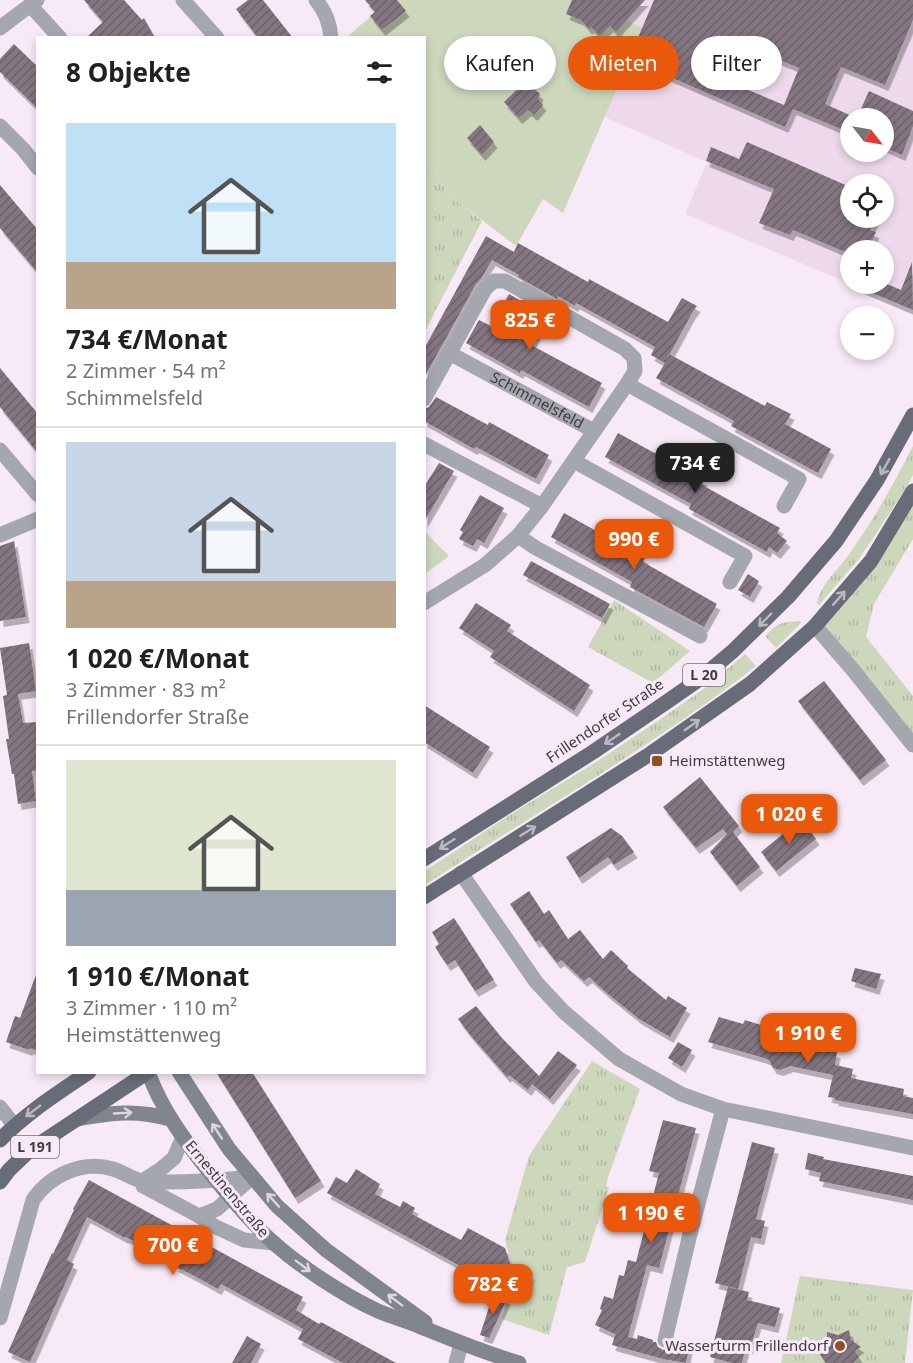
<!DOCTYPE html>
<html lang="de">
<head>
<meta charset="utf-8">
<style>
  body { margin:0; font-family:"Noto Sans",sans-serif; background:#f6f6f6; color:#202124; height:100vh; display:flex; flex-direction:column; font-size:22px; white-space:nowrap }
  * { box-sizing:border-box; margin:0 }
  p { font-size:20px; color:#757577 }
  .icon { flex:none; width:33px; height:33px; fill:none; stroke:currentColor; stroke-width:2; stroke-linecap:round; stroke-linejoin:round }
  .map { position:relative; flex:1; overflow:hidden }
  .drawer { position:absolute; left:36px; top:36px; width:390px; height:1038px; display:flex; flex-direction:column; background:#fff; border-radius:0px; box-shadow:0 3px 9px #0003 }
  .drawer>* { flex:none }
  .guide { position:absolute; left:444px; top:36px; width:378px; height:54px; display:flex; gap:12px }
  .needle { width:39px; rotate:121deg }
  .tools { position:absolute; left:840px; top:108px; display:grid; gap:12px }
  .tools a { display:grid; place-items:center; width:54px; height:54px; border-radius:50%; background:#fff; box-shadow:0 3px 9px #0003; font-size:30px }
  .price { position:absolute; translate:-50% -51px; padding:0 14px; border-radius:12px; background:#ea580c; color:#fff; font-size:20px; line-height:39px; filter:drop-shadow(0 2px 3px #0008) }
  .price::after { content:''; position:absolute; left:50%; top:36px; width:18px; height:14px; margin-left:-9px; background:inherit; clip-path:polygon(0 0,100% 0,50% 100%) }
  .price.on { background:#222; color:#fff }
  ul { padding:0; list-style:none }
  li { display:grid; align-content:center; gap:12px; height:318px; padding:0 30px }
  li+li { border-top:2px solid #e0e0e0 }
  li span { display:grid; place-items:center; height:186px; border-radius:0px; color:#555 }
  li>.icon { margin-inline-start:auto }
  span .icon { width:108px; height:108px; fill:#fffc; stroke-width:1 }
  li b { font-size:26px }
  h2 { display:flex; justify-content:space-between; align-items:center; height:72px; padding:0 30px; font-size:26px }
  .pill { padding:0 21px; border-radius:27px; background:#fff; box-shadow:0 3px 9px #0003; font-size:21px; line-height:54px }
  .pill.on { background:#ea580c; color:#fff }
  .map>svg:first-child { display:block }
  .built { fill:#edd9eb; fill-rule:evenodd }
  .grass { fill:url(#grass-tufts) }
  .garden { fill:#cdd7bc }
  .building { fill:url(#building-hatch); fill-rule:evenodd; filter:url(#shadow) }
  .lines { fill:none; stroke-linecap:round; stroke-linejoin:round }
  .minor { stroke:#a4a7ae; stroke-width:15 }
  .secondary { stroke:#80858e; stroke-width:15 }
  .primary { stroke:#676c78; stroke-width:15 }
  .oneway { stroke:#bdb7c4 }
  .oneway2 { stroke:#dfd5e1 }
  .poi-dot { fill:#93501f; stroke:#f7e9f6; stroke-width:2 }
  .labels { text-anchor:middle; stroke-width:6; stroke-linejoin:round; paint-order:stroke }
  .shield { fill:#f7e9f6; stroke:#776f77; stroke-width:1.5 }
  .shield-label { font-size:14px; font-weight:bold; fill:#403b40 }
  .street-label { font-size:15px; fill:#403b40; stroke:#f7e9f6 }
  .poi-label { font-size:15px; fill:#403b40; stroke:#f7e9f6; text-anchor:start }
</style>
</head>
<body>
<div class="map">
<svg width="913" height="1363" viewBox="0 0 913 1363">
  <defs>
    <pattern id="grass-tufts" width="24" height="20" patternUnits="userSpaceOnUse" patternTransform="scale(1.5)"><rect width="24" height="20" fill="#cdd7bc"/><path d="M3 7l-1-3M5 7V3M7 7l1-3M15 17l-1-3M17 17v-4M19 17l1-3" fill="none" stroke="#b1b9a3"/></pattern>
    <pattern id="building-hatch" width="6" height="6" patternUnits="userSpaceOnUse" patternTransform="scale(1.5)"><rect width="6" height="6" fill="#837681"/><path d="M-1 1l2-2M0 6l6-6M5 7l2-2" fill="none" stroke="#6d626b"/></pattern>
    <filter id="shadow"><feDropShadow dx="3.5" dy="6" stdDeviation="0" flood-color="#0004"/></filter>
  </defs>
  <rect width="100%" height="100%" fill="#f7e9f6"/>
  <!-- built -->
  <path class="built" d="M576 0H913V310L685 214 707 162 604 117 642 28ZM850 118H884V152H850ZM850 184H884V218H850ZM850 250H884V284H850Z"/>
  <!-- grass -->
  <g class="grass">
    <polygon points="425,163 453,198 482,221 425,331"/>
    <path d="M913 446V475L903 493 859 559 819 605 817 604C821 582 840 569 852 550 875 517 895 482 913 446Z"/>
    <polygon points="913,490 913,539 874,604 866,637 913,696 913,745 817,626"/>
    <polygon points="614,600 690,651 653,683 588,647"/>
    <path d="M800 621 801 623 776 648 765 636C778 623 781 622 800 621Z"/>
    <path d="M745 654 756 666C652 747 535 813 425 885V871L508 816 598 761 659 720 705 688Z"/>
    <polygon points="592,1061 640,1089 608,1177 606,1186 609,1188 585,1262 567,1267 549,1335 502,1319 514,1273 505,1240 529,1156"/>
    <polygon points="800,1276 913,1290 905,1363 781,1363"/>
  </g>
  <!-- garden -->
  <g class="garden">
    <polygon points="389,0 576,0 643,28 563,213 543,199 516,246 453,198 425,163 424,38 346,38"/>
    <polygon points="425,532 449,556 425,574"/>
  </g>
  <!-- building -->
  <g class="building">
    <polygon points="84,0 124,0 142,20 144,18 155,38 86,38 103,22"/>
    <polygon points="248,0 263,0 293,38 258,38 236,9"/>
    <polygon points="365,0 397,0 406,11 382,30 370,16 375,12"/>
    <polygon points="572,0 645,0 616,32 610,26 600,36 591,27 589,29 581,20 566,14"/>
    <path d="M654 0H913V20L885 85 841 67 825 104 854 117 853 118H850V125L848 132 793 109 785 127 629 59ZM719 35 799 68 784 105 703 71Z"/>
    <polygon points="14,44 38,67 38,109 0,72 0,59"/>
    <polygon points="526,81 540,94 538,99 543,105 534,115 528,110 519,118 504,102"/>
    <polygon points="869,91 913,111 913,126 902,155 884,147 884,139 889,124 884,121 884,118 878,118 860,111"/>
    <polygon points="480,125 494,142 482,155 467,138"/>
    <polygon points="747,142 850,187 850,218 876,218 870,230 876,232 868,250 850,250 850,254 793,230 790,235 759,223 774,189 706,161 711,147 739,159"/>
    <polygon points="0,185 38,230 38,273 0,228"/>
    <polygon points="486,236 514,252 518,243 588,282 589,279 668,322 682,298 697,306 692,313 666,361 669,354 765,406 767,402 791,414 785,424 831,449 818,473 731,426 734,421 656,378 665,363 651,355 655,347 576,303 575,306 558,296 557,299 518,277 519,275 492,260 481,279 476,284 424,378 424,349"/>
    <polygon points="912,262 913,310 851,284 887,284 901,290"/>
    <polygon points="509,294 547,316 531,345 602,383 589,407 521,370 520,373 466,343 479,320 491,326"/>
    <polygon points="0,368 38,414 38,453 0,407"/>
    <polygon points="436,397 488,425 489,422 549,455 536,479 476,447 474,449 424,421 424,409 429,407"/>
    <polygon points="618,433 704,480 702,485 780,528 777,533 787,541 777,553 769,547 767,552 689,509 691,504 605,457"/>
    <polygon points="439,463 454,471 424,522 424,487"/>
    <polygon points="480,495 504,508 484,543 477,539 473,546 459,539 463,532 460,530"/>
    <polygon points="564,513 645,558 643,562 717,604 704,627 630,587 632,582 551,537"/>
    <polygon points="14,541 26,617 0,621 0,546"/>
    <polygon points="531,561 610,604 602,618 523,575"/>
    <polygon points="748,574 759,581 750,597 738,590"/>
    <polygon points="476,603 511,625 507,631 590,685 574,711 490,657 494,651 459,628"/>
    <polygon points="29,643 36,691 18,694 23,723 38,722 38,770 32,771 36,801 18,804 14,774 12,774 6,739 9,739 3,696 7,695 0,648"/>
    <polygon points="824,681 886,760 860,780 798,701"/>
    <polygon points="424,705 490,747 473,773 424,742"/>
    <polygon points="700,777 739,826 733,832 760,867 737,886 710,852 727,834 723,829 696,848 663,807"/>
    <polygon points="801,819 816,839 776,871 761,852"/>
    <polygon points="611,828 622,836 634,852 614,865 608,857 579,878 566,857"/>
    <polygon points="529,891 544,914 549,910 568,939 580,930 603,959 611,950 628,966 627,968 666,1000 668,996 687,1008 670,1037 639,1019 608,994 589,977 584,981 561,960 557,963 539,940 536,942 510,904"/>
    <polygon points="454,918 494,980 475,991 455,960 447,965 435,947 439,944 432,932"/>
    <polygon points="855,968 881,974 876,989 851,981"/>
    <polygon points="36,975 38,975 38,1051 30,1048 29,1050 6,1042 15,1016 20,1018"/>
    <polygon points="476,1006 502,1038 539,1076 558,1051 577,1065 550,1099 532,1084 528,1090 509,1075 507,1077 471,1036 458,1019"/>
    <polygon points="719,1017 743,1024 745,1020 792,1035 790,1043 837,1052 835,1065 853,1069 851,1078 904,1089 903,1096 913,1098 913,1114 835,1100 835,1098 828,1097 833,1075 790,1066 780,1070 773,1068 769,1060 764,1058 708,1042"/>
    <polygon points="678,1042 692,1050 682,1067 668,1058"/>
    <polygon points="216,1072 252,1072 321,1181 295,1198"/>
    <polygon points="663,1120 696,1128 659,1268 647,1265 628,1337 637,1339 638,1335 653,1340 653,1342 656,1342 658,1347 663,1350 668,1349 673,1345 689,1348 686,1363 663,1359 612,1345 615,1335 617,1335 595,1325 602,1310 600,1309 604,1296 613,1299 619,1275 624,1276 628,1260 636,1262 659,1173 649,1171"/>
    <polygon points="752,1142 775,1148 756,1219 765,1221 761,1239 751,1237 738,1289 715,1283"/>
    <polygon points="808,1153 824,1157 823,1159 913,1176 913,1200 819,1181 821,1173 805,1169"/>
    <polygon points="356,1169 380,1184 375,1194 400,1207 403,1201 415,1208 412,1214 436,1227 461,1240 468,1228 505,1248 511,1267 500,1288 327,1193 336,1177 347,1183"/>
    <polygon points="89,1180 303,1297 296,1310 319,1324 321,1322 396,1363 343,1363 298,1339 303,1329 221,1284 218,1289 200,1279 175,1266 176,1264 126,1237 125,1238 87,1217 67,1260 74,1264 30,1362 8,1352 52,1253 53,1254 74,1210 73,1209"/>
    <polygon points="728,1287 749,1292 747,1300 780,1308 775,1327 758,1323 750,1348 746,1347 742,1363 732,1363 710,1357"/>
    <polygon points="494,1292 507,1299 489,1338 480,1335"/>
    <polygon points="849,1330 851,1340 861,1347 855,1351 859,1357 853,1363 826,1363 819,1353 823,1348 819,1342 827,1339 827,1332 838,1335"/>
    <polygon points="247,1336 261,1344 251,1363 232,1363"/>
  </g>
  <g class="lines">
    <!-- minor -->
    <g class="minor">
      <polyline points="183,0 217,38"/>
      <path d="M316 0C326 12 330 23 331 38"/>
      <polyline points="30,5 60,38"/>
      <polyline points="0,28 37,0"/>
      <polyline points="0,126 23,149 38,168"/>
      <path id="s1" d="M449 353 594 431"/>
      <polyline points="627,384 799,479 784,506"/>
      <polyline points="424,399 485,289 494,281 505,281 625,349 634,358 635,371 627,384 542,506 518,536 485,565 424,603"/>
      <polyline points="424,444 542,506"/>
      <polyline points="0,450 38,495"/>
      <polyline points="574,461 745,556 730,582"/>
      <polyline points="0,535 38,519"/>
      <polyline points="518,536 536,548 700,636"/>
      <polyline points="815,626 853,670 913,745"/>
      <polyline points="461,873 536,982 564,1012 619,1059 681,1094 723,1109 913,1148"/>
      <polyline points="0,1107 14,1125"/>
      <polyline points="142,1181 143,1186 199,1216 217,1209 252,1177"/>
      <polyline points="142,1181 161,1169 174,1158 183,1137"/>
      <polyline points="199,1216 216,1227 244,1240 274,1243"/>
      <path d="M0 1318 33 1200C50 1175 82 1160 113 1169 123 1172 132 1179 142 1181 149 1183 158 1182 165 1182 195 1182 223 1180 252 1177"/>
      <polyline points="665,1340 689,1238 723,1109"/>
      <polyline points="456,1363 461,1344"/>
    </g>
    <!-- secondary -->
    <g class="secondary">
      <path d="M148 1072C162 1110 183 1138 207 1169 227 1194 251 1223 275 1244 302 1268 345 1296 378 1311 392 1317 407 1321 421 1327 454 1340 485 1353 519 1363"/>
      <polyline points="179,1072 229,1149 277,1206 326,1250 425,1322"/>
      <path d="M77 1119C111 1113 135 1109 170 1119"/>
    </g>
    <!-- primary -->
    <g class="primary">
      <polyline points="424,859 593,752 668,701 701,678 733,651 788,597 836,541 877,480 913,415"/>
      <polyline points="424,897 650,754 750,684 815,626 871,561 913,491"/>
      <path d="M0 1140C26 1113 58 1093 89 1072"/>
      <polyline points="0,1182 9,1170 30,1150 148,1072"/>
    </g>
  </g>
  <!-- one-way arrows -->
  <defs><path id="oneway-shaft" d="M-6 0H5M1.5-3L5.5 0L1.5 3" fill="none" stroke-width="1.6" stroke-linecap="round" stroke-linejoin="round" transform="scale(1.5)"/></defs>
  <g class="oneway">
    <use href="#oneway-shaft" transform="translate(885 467) rotate(119)"/>
    <use href="#oneway-shaft" transform="translate(839 598) rotate(-49)"/>
    <use href="#oneway-shaft" transform="translate(765 620) rotate(134)"/>
    <use href="#oneway-shaft" transform="translate(692 725) rotate(-35)"/>
    <use href="#oneway-shaft" transform="translate(612 739) rotate(146)"/>
    <use href="#oneway-shaft" transform="translate(528 831) rotate(-32)"/>
    <use href="#oneway-shaft" transform="translate(447 844) rotate(147)"/>
    <use href="#oneway-shaft" transform="translate(33 1111) rotate(143)"/>
  </g>
  <g class="oneway2">
    <use href="#oneway-shaft" transform="translate(123 1113) rotate(-3)"/>
    <use href="#oneway-shaft" transform="translate(217 1131) rotate(-123)"/>
    <use href="#oneway-shaft" transform="translate(273 1200) rotate(-132)"/>
    <use href="#oneway-shaft" transform="translate(303 1266) rotate(37)"/>
    <use href="#oneway-shaft" transform="translate(395 1300) rotate(-143)"/>
  </g>
  <!-- markers -->
  <g class="poi-dot">
    <rect x="651" y="755" width="12" height="12" rx="3"/>
    <circle cx="840" cy="1346" r="6"/>
  </g>
  <g class="labels">
    <!-- shield labels -->
    <g class="shield">
      <rect x="683" y="664" width="42" height="22" rx="4.5"/>
      <rect x="11" y="1136" width="48" height="22" rx="4.5"/>
    </g>
    <g class="shield-label">
      <text x="704" y="680">L 20</text>
      <text x="35" y="1152">L 191</text>
    </g>
    <!-- street labels -->
    <g class="street-label">
      <text dy="5" stroke="none"><textPath href="#s1" startOffset="100">Schimmelsfeld</textPath></text>
      <text transform="translate(605 721) rotate(-34)" y="5">Frillendorfer Straße</text>
      <text transform="translate(227 1189) rotate(50)" y="5">Ernestinenstraße</text>
    </g>
    <!-- poi labels -->
    <g class="poi-label">
      <text x="669" y="766">Heimstättenweg</text>
      <text x="828" y="1351" text-anchor="end">Wasserturm Frillendorf</text>
    </g>
  </g>
</svg>
<div class="tools">
<a><svg class="needle" viewBox="-14 -14 28 28"><path d="M0-13l5 13h-10z" fill="#e53935"/><path d="M0 13l5-13h-10z" fill="#757577"/></svg></a>
<a><svg class="icon" aria-label="locate" viewBox="0 0 24 24"><circle cx="12" cy="12" r="6"/><path d="M12 2v4M12 18v4M2 12h4M18 12h4"/></svg></a>
<a>+</a>
<a>−</a>
</div>
<b class="price" style="left:530px;top:351px">825 €</b>
<b class="price on" style="left:695px;top:494px">734 €</b>
<b class="price" style="left:634px;top:570px">990 €</b>
<b class="price" style="left:789px;top:845px">1 020 €</b>
<b class="price" style="left:808px;top:1064px">1 910 €</b>
<b class="price" style="left:651px;top:1244px">1 190 €</b>
<b class="price" style="left:173px;top:1276px">700 €</b>
<b class="price" style="left:493px;top:1315px">782 €</b>
<div class="guide">
<a class="pill">Kaufen</a>
<a class="pill on">Mieten</a>
<a class="pill">Filter</a>
</div>
<section class="drawer">
<h2>8 Objekte<svg class="icon" aria-label="filters" viewBox="0 0 24 24"><path d="M4 7h16M4 17h16"/><circle cx="9" cy="7" r="2"/><circle cx="15" cy="17" r="2"/></svg></h2>
<ul>
<li><span style="background:linear-gradient(#bfe0f5 75%,#b9a48a 0)"><svg class="icon" aria-label="home" viewBox="0 0 24 24"><path d="M3 11l9-7 9 7M6 9v11h12V9"/></svg></span><div><b>734 €/Monat</b><p>2 Zimmer · 54 m²</p><p>Schimmelsfeld</p></div></li>
<li><span style="background:linear-gradient(#c9d6e8 75%,#b9a48a 0)"><svg class="icon" aria-label="home" viewBox="0 0 24 24"><path d="M3 11l9-7 9 7M6 9v11h12V9"/></svg></span><div><b>1 020 €/Monat</b><p>3 Zimmer · 83 m²</p><p>Frillendorfer Straße</p></div></li>
<li><span style="background:linear-gradient(#dfe7d0 70%,#9aa5b1 0)"><svg class="icon" aria-label="home" viewBox="0 0 24 24"><path d="M3 11l9-7 9 7M6 9v11h12V9"/></svg></span><div><b>1 910 €/Monat</b><p>3 Zimmer · 110 m²</p><p>Heimstättenweg</p></div></li>
</ul>
</section>
</div>
</body>
</html>
